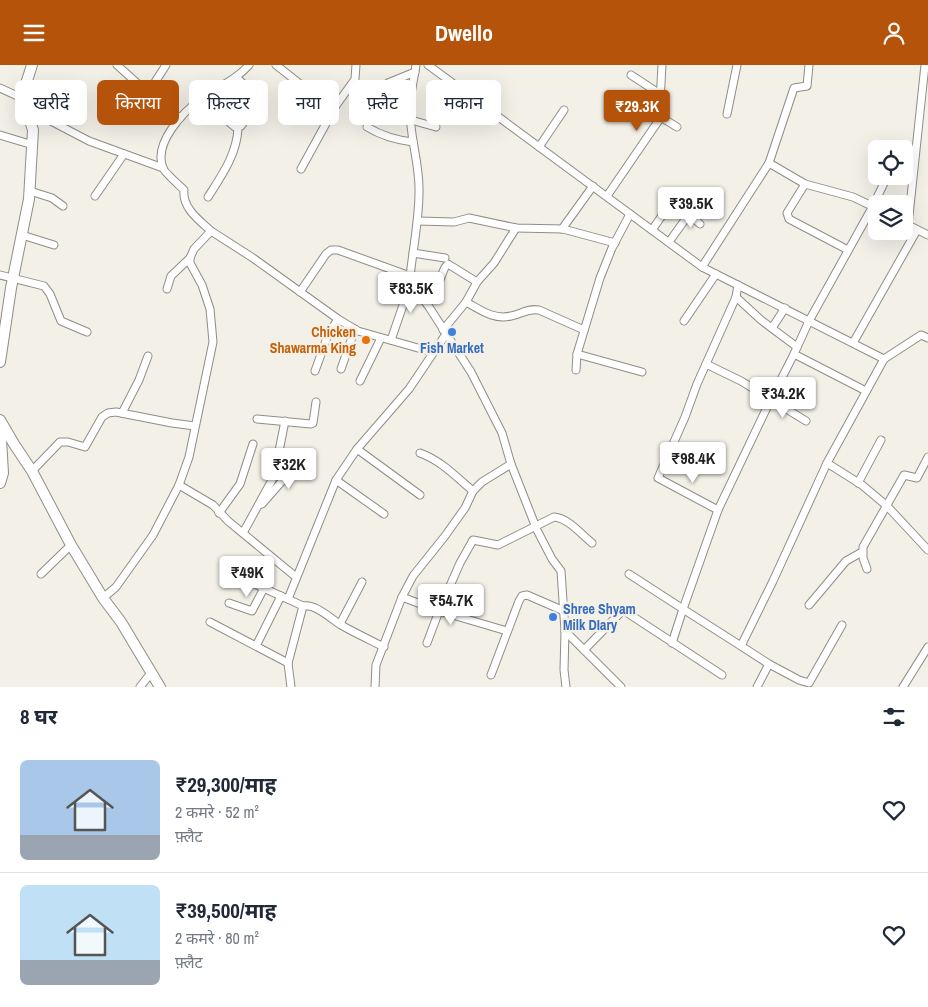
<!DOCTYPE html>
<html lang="hi">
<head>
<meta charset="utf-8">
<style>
  body { margin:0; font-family:"Archivo Narrow","Noto Sans Devanagari",sans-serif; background:#f2f2f3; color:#1f2937; height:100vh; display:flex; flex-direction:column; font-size:19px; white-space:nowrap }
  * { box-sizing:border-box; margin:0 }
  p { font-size:16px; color:#747a83 }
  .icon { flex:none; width:28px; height:28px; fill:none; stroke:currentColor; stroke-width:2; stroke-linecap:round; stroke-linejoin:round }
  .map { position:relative; height:622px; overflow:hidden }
  .drawer { display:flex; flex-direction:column; background:#fff; flex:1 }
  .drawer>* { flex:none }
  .hud { position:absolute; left:15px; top:15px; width:500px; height:45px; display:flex; gap:10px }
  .buttons { position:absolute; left:868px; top:75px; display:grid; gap:10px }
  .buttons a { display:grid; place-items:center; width:45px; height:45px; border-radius:8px; background:#fff; box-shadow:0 5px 20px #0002; font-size:25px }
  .price { position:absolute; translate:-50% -42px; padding:0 11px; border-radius:5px; background:#fff; color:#222; font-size:16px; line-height:32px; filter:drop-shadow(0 1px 2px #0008) }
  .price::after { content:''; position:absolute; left:50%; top:30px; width:15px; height:11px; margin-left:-8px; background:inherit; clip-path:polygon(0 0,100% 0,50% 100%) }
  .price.on { background:#b45309; color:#fff }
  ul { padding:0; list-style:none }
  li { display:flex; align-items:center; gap:15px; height:125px; padding:0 20px }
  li+li { border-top:1px solid #e0e1e3 }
  li span { display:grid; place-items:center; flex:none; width:140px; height:100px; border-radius:8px; color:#555 }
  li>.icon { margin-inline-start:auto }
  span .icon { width:60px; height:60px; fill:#fffc; stroke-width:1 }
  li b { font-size:21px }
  h2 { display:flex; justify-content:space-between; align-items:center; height:60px; padding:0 20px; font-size:21px }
  .tag { padding:0 18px; border-radius:8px; background:#fff; box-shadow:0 5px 20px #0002; font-size:18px; line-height:45px }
  .tag.on { background:#b45309; color:#fff }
  header { display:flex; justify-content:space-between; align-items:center; height:65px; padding:0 20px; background:#b45309; color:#fff; font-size:22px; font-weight:700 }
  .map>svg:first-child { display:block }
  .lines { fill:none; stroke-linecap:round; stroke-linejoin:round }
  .street-casing { stroke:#908d86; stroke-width:9 }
  .secondary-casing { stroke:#908d86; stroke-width:12 }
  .street { stroke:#fff; stroke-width:7 }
  .secondary { stroke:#fff; stroke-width:10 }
  .shop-dot { fill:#3f7fe0; stroke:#f3f0e8; stroke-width:2 }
  .food-dot { fill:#e8710a; stroke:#f3f0e8; stroke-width:2 }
  .labels { text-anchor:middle; stroke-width:5; stroke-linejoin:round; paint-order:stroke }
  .food-label { font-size:14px; font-weight:bold; fill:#c56008; stroke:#f3f0e8; text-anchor:end }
  .shop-label { font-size:14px; font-weight:bold; fill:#366cbe; stroke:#f3f0e8 }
</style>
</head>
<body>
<header><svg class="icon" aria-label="menu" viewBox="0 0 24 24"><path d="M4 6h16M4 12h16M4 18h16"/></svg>Dwello<svg class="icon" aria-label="person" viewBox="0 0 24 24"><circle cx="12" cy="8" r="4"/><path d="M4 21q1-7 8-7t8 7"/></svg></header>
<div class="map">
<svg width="928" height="622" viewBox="0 0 928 622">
  <rect width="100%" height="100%" fill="#f3f0e8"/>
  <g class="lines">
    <!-- street casing -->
    <g class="street-casing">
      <g id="street">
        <polyline points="117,0 148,28 180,53"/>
        <polyline points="276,0 304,22 335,42"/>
        <path d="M416 0C414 13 411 26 410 38 408 68 420 97 419 127 419 155 413 183 410 212L411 217 429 242 471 307 502 368 511 399 537 465 552 494 561 506 565 566 564 605 566 622"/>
        <polyline points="428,0 702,202"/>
        <polyline points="631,10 660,29"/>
        <polyline points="388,18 415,7"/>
        <polyline points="0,23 24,34"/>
        <polyline points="148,28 166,0"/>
        <polyline points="201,34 235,62 241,61 259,36 257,31 237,13"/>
        <polyline points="26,43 89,76 163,103"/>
        <polyline points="727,49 737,0"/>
        <polyline points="659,51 677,62"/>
        <polyline points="411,55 436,62"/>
        <path d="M367 62C382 71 395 75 413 77"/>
        <polyline points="0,70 33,80"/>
        <polyline points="539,82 564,45"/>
        <polyline points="769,98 794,23 807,21 809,0"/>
        <polyline points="301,104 335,42 355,14 356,0"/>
        <polyline points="805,119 787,148 789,154 848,185"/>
        <polyline points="30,126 52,133 63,141"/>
        <polyline points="95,131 124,89"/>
        <polyline points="607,131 659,55 662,0"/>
        <path d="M208 132C222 110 237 89 238 63"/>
        <polyline points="672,137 683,144 700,159"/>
        <polyline points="876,143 853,132 805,119 769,98 702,202 884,294"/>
        <polyline points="418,156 454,157 469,153 516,163 563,164 615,178"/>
        <polyline points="904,158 928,170"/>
        <polyline points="908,160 925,0"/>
        <polyline points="562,164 593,121"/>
        <polyline points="652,165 677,129"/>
        <polyline points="211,166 253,193 338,254 358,266 432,287"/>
        <polyline points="22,170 54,180"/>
        <polyline points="669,177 697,138"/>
        <polyline points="413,188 445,193"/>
        <polyline points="0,210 44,221 50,229 61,256 87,267"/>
        <polyline points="167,224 171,211 190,193"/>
        <path d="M300 227 326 189 331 185H338L435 220C443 216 441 204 448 199L477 217"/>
        <polyline points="736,232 761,255 797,282"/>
        <path d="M466 237C481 245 493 255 511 251 522 249 527 243 539 245L584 265"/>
        <polyline points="684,256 716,209"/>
        <polyline points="772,263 785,243"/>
        <polyline points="443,265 466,237 477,217 494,198 516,163"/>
        <polyline points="928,273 921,270 884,294 827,398 862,420 887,441 928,485"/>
        <polyline points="391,275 411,217"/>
        <polyline points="853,278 917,165"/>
        <polyline points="577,289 642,307"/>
        <polyline points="794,289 771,334 718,445 683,544 741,581 773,516 827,398"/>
        <polyline points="706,299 741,316 806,356"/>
        <polyline points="341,304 355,264"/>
        <polyline points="576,305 577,289 600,213 612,183 630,149"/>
        <polyline points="315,306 328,270 338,254"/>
        <polyline points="360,316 381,273"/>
        <polyline points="866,326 794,289 809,256 873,141 885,116 888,115 912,114"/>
        <polyline points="122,348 139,315 148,291"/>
        <polyline points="257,354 311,359 313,358 316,337"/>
        <polyline points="357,384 420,430"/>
        <path d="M420 388C442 396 456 412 473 426"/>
        <polyline points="32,406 60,377 68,377 85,382 102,352 108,348 116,347 172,358 195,361"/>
        <polyline points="336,415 384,449"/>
        <polyline points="858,418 881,375"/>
        <polyline points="179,420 213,440 228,456 296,512"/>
        <polyline points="262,439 305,390"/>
        <polyline points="718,445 658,413 685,352 697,319 736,232 738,220"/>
        <polyline points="219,448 240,419 253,379"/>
        <polyline points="243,468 272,415 276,401 285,356"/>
        <polyline points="867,504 863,493 863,482 904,410 917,413 928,392"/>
        <polyline points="41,509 71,480"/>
        <polyline points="629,509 683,544 672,578"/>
        <path d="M248 516 303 541C316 539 330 553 341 560 355 568 370 575 384 582"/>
        <polyline points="402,532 439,546 507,566"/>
        <path d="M103 533 116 522 153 470 179 420 189 392 213 277 210 244 202 220 190 198V193L194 184 211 166C199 155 182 143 184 125 179 120 164 107 163 103 153 78 183 47 202 33 218 22 236 15 249 0"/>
        <polyline points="288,534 336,415 357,384 409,324 446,269"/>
        <polyline points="229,538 252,546 264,523"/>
        <polyline points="809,540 846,496 862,487"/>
        <polyline points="210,557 288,598"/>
        <polyline points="340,559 362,517"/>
        <polyline points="565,566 621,622"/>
        <path d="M427 578 439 546 460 498 473 475 498 480 554 452C568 453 581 469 592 478"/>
        <polyline points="256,581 281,531"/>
        <polyline points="741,581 769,599 757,622"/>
        <polyline points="584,585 623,545 722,610"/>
        <polyline points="769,599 799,615 809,618 842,560"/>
        <polyline points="491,610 519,536 522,531 527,530 564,546"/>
        <polyline points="140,622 151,608"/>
        <polyline points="291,622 288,598 303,541"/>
        <polyline points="375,622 376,600 402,532 413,511 445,471 465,443 473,426 482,417 511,399"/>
        <polyline points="903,622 928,582"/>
      </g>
    </g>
    <!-- secondary casing -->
    <g class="secondary-casing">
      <g id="secondary">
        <polyline points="0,297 11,223 29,134 33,65 24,37 24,25 32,0"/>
        <polyline points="0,355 14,379 32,406 71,480 103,533 121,557 160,622"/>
        <polyline points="0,418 3,408 0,357"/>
      </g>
    </g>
    <!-- street -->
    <use href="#street" class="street"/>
    <!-- secondary -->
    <use href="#secondary" class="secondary"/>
  </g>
  <!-- markers -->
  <g class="shop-dot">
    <circle cx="452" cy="267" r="5"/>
    <circle cx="553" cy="552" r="5"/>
  </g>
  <circle class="food-dot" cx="366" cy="275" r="5"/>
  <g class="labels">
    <!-- food labels -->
    <g class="food-label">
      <text x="356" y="272">Chicken<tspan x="356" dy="16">Shawarma King</tspan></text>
    </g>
    <!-- shop labels -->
    <g class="shop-label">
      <text x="452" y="288">Fish Market</text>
      <text x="563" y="549" text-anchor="start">Shree Shyam<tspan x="563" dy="16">Milk DIary</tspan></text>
    </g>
  </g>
</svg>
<div class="buttons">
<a><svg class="icon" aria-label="locate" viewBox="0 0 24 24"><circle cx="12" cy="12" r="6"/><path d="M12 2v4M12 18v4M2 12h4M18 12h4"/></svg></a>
<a><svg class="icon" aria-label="layers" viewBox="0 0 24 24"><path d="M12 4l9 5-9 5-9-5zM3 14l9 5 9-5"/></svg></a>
</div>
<b class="price on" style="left:637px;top:67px">₹29.3K</b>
<b class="price" style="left:691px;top:164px">₹39.5K</b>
<b class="price" style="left:411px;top:249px">₹83.5K</b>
<b class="price" style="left:783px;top:354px">₹34.2K</b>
<b class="price" style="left:693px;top:419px">₹98.4K</b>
<b class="price" style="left:289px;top:425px">₹32K</b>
<b class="price" style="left:247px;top:533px">₹49K</b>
<b class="price" style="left:451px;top:561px">₹54.7K</b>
<div class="hud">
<a class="tag">खरीदें</a>
<a class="tag on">किराया</a>
<a class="tag">फ़िल्टर</a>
<a class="tag">नया</a>
<a class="tag">फ़्लैट</a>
<a class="tag">मकान</a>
</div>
</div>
<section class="drawer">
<h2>8 घर<svg class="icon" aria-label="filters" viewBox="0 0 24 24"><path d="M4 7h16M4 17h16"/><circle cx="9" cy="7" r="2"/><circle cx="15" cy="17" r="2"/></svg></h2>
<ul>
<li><span style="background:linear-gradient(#a9c7e8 75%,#9aa5b1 0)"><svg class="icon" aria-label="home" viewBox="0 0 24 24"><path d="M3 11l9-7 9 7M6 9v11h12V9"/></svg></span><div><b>₹29,300/माह</b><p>2 कमरे · 52 m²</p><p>फ़्लैट</p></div><svg class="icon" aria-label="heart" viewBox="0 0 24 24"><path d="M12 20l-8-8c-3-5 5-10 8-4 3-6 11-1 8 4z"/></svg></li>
<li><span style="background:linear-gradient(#bfe0f5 75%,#9aa5b1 0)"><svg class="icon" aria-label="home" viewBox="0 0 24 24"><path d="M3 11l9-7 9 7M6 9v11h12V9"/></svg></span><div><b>₹39,500/माह</b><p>2 कमरे · 80 m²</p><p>फ़्लैट</p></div><svg class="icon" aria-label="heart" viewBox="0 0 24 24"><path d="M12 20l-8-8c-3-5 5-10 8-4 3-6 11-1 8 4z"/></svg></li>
</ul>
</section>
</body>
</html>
